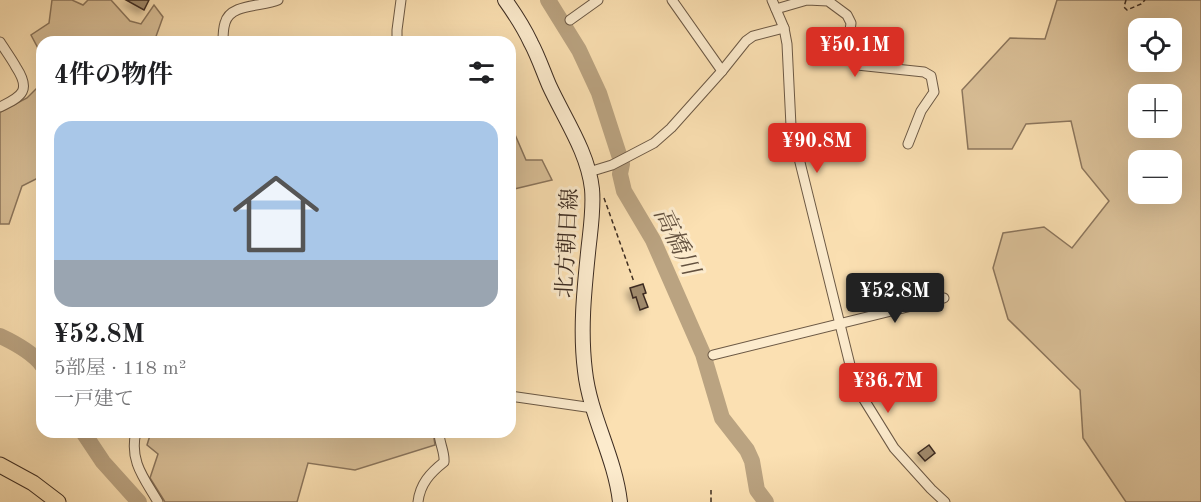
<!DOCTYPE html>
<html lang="ja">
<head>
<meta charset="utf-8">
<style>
  body { margin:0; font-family:"Old Standard TT","Noto Serif JP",serif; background:#f2f2f2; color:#202124; height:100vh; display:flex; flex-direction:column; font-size:22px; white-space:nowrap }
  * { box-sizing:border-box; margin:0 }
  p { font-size:20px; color:#757577 }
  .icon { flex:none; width:33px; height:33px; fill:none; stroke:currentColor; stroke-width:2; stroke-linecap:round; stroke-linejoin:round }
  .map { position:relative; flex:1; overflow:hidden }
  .panel { position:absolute; left:36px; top:36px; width:480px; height:402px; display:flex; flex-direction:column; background:#fff; border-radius:18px; box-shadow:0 6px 24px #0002 }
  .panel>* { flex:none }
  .controls { position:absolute; left:1128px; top:18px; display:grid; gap:12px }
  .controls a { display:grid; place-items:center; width:54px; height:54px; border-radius:12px; background:#fff; box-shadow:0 6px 24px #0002; font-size:30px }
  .price { position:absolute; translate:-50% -51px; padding:0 14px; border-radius:6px; background:#d93025; color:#fff; font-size:20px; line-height:39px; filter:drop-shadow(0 2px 3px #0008) }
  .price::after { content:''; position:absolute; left:50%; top:36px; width:18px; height:14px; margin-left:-9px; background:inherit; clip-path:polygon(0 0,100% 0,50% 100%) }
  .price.on { background:#222; color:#fff }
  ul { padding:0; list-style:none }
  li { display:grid; align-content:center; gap:12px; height:318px; padding:0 18px }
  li+li { border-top:2px solid #e0e0e0 }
  li span { display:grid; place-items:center; height:186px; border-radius:18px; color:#555 }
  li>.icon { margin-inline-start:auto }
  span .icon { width:108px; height:108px; fill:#fffc; stroke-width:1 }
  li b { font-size:26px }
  h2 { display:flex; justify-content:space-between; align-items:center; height:72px; padding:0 18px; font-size:26px }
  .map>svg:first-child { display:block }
  .green { fill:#dbc199; stroke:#8c765d; stroke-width:1.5; fill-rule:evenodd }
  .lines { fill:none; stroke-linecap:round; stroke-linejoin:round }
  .river { stroke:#baa381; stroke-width:16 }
  .building { fill:#a08a6c; stroke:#3d2c21; stroke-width:1.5; filter:url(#shadow) }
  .minor-casing { stroke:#6c5945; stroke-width:11 }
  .secondary-casing { stroke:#3d2c21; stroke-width:16 }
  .trunk-casing { stroke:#3d2c21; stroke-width:17 }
  .path { stroke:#3d2c21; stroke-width:1.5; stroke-dasharray:4.5 3; stroke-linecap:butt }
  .minor { stroke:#fcebcd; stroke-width:9 }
  .secondary { stroke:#fcebcd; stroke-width:14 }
  .trunk { stroke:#fbe0b2; stroke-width:15 }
  .labels { text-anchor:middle; stroke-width:6; stroke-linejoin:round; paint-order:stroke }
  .street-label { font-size:22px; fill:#3d2c21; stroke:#fcebcd }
  .water-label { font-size:24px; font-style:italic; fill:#62503e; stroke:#fcebcd }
</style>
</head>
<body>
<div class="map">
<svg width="1201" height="502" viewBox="0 0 1201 502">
  <defs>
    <filter id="shadow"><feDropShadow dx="-4" dy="4" stdDeviation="3" flood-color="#0004"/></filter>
  </defs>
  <rect width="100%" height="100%" fill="#fbe0b2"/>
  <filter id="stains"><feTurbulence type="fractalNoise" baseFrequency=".00333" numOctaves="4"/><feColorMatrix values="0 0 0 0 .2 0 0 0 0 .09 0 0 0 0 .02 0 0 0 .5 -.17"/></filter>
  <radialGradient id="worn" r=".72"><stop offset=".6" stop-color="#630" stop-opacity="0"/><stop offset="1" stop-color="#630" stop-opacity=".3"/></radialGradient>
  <!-- green -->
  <g class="green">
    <polygon points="52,0 72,0 83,5 88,0 111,0 130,21 141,24 154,5 163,17 154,42 42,42 42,176 22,186 9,224 0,224 0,112 27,98 42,83 40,52 31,35 49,23"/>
    <path d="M1057 0H1201V502H1126L1083 438 1080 390 1008 319 993 268 1003 233 1044 227 1072 248 1109 201 1082 168 1071 121 1026 124 1012 149H968L962 90 1010 38 1045 39ZM1138 28H1172V62H1138ZM1138 94H1172V128H1138ZM1138 160H1172V194H1138Z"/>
    <polygon points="510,123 526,160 542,160 552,180 510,190"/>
    <polygon points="151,432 433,432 435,445 355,470 308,463 297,502 165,502 150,478 158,454 147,445"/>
  </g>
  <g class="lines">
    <!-- river -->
    <g class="river">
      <polyline points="548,0 579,50 599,93 622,164 620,174 624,191 653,240 703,354 722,418 747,450 752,461 757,490 766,502"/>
      <path d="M0 336C15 343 32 352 42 365"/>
      <polyline points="83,432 103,462 139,502"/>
    </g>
  </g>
  <!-- building -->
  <g class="building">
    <polygon points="126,0 149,0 144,10"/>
    <polygon points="643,284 646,293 643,294 648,307 640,310 636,297 633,298 630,288"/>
    <polygon points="929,445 935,453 925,461 918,453"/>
  </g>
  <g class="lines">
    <!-- minor casing -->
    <g class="minor-casing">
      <g id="minor">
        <polyline points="672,0 722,71"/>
        <polyline points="772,0 784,28 787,44 791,126 855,385 894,448 931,489 945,502"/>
        <polyline points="776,9 807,0 828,1 847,15 851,23 848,46 850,57 857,65 924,72 931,76 934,92 921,111 908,144"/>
        <polyline points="570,20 598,0"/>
        <path d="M0 42C5 50 11 58 16 67 31 90 23 96 0 107"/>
        <path d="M223 42C223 36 223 29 225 23 230 3 263 7 278 0"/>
        <polyline points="397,42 397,30 401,0"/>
        <polyline points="589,172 612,165 654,143 671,128 722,71 746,41 753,36 784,28"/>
        <polyline points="713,355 944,298"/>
        <polyline points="510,396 593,408"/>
        <path d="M136 432C129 461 144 478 158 502"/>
        <path d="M418 502C420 484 430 473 444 462 445 452 439 443 439 432"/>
      </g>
    </g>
    <!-- secondary casing -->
    <g class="secondary-casing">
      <path id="secondary" d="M505 0C515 14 524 28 531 43 538 56 543 71 549 85 564 118 588 152 592 189 594 210 590 232 588 253 584 292 580 331 585 371 590 416 615 457 620 502"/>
    </g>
    <!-- trunk casing -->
    <g class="trunk-casing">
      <polyline id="trunk" points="0,465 33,483 58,502"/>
    </g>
    <!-- path -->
    <g class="path">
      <polyline points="1126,0 1124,7 1127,10 1141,4 1145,0"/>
      <polyline points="604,198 634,282"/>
      <polyline points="711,502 711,490"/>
    </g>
    <!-- minor -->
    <use href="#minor" class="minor"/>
    <!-- secondary -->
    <use href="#secondary" class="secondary"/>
    <!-- trunk -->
    <use href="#trunk" class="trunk"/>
  </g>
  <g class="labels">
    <!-- street labels -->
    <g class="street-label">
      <text transform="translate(566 243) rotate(-87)" y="8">北方朝日線</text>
    </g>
    <!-- water labels -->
    <g class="water-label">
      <text transform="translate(677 241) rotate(64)" y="8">高橋川</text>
    </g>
  </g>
  <rect width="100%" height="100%" filter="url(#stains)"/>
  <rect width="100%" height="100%" fill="url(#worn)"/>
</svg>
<div class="controls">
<a><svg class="icon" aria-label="locate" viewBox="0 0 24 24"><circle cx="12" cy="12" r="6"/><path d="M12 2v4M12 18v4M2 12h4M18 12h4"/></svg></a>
<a>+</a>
<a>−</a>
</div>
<b class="price" style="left:855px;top:78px">¥50.1M</b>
<b class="price" style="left:817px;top:174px">¥90.8M</b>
<b class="price on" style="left:895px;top:324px">¥52.8M</b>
<b class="price" style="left:888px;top:414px">¥36.7M</b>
<section class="panel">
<h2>4件の物件<svg class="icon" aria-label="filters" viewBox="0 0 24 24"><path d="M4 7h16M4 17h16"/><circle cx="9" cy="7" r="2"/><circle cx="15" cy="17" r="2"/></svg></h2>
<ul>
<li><span style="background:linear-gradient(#a9c7e8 75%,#9aa5b1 0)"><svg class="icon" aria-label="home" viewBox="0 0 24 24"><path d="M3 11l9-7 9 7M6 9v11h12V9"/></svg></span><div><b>¥52.8M</b><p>5部屋 · 118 m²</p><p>一戸建て</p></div></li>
</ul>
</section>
</div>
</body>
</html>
